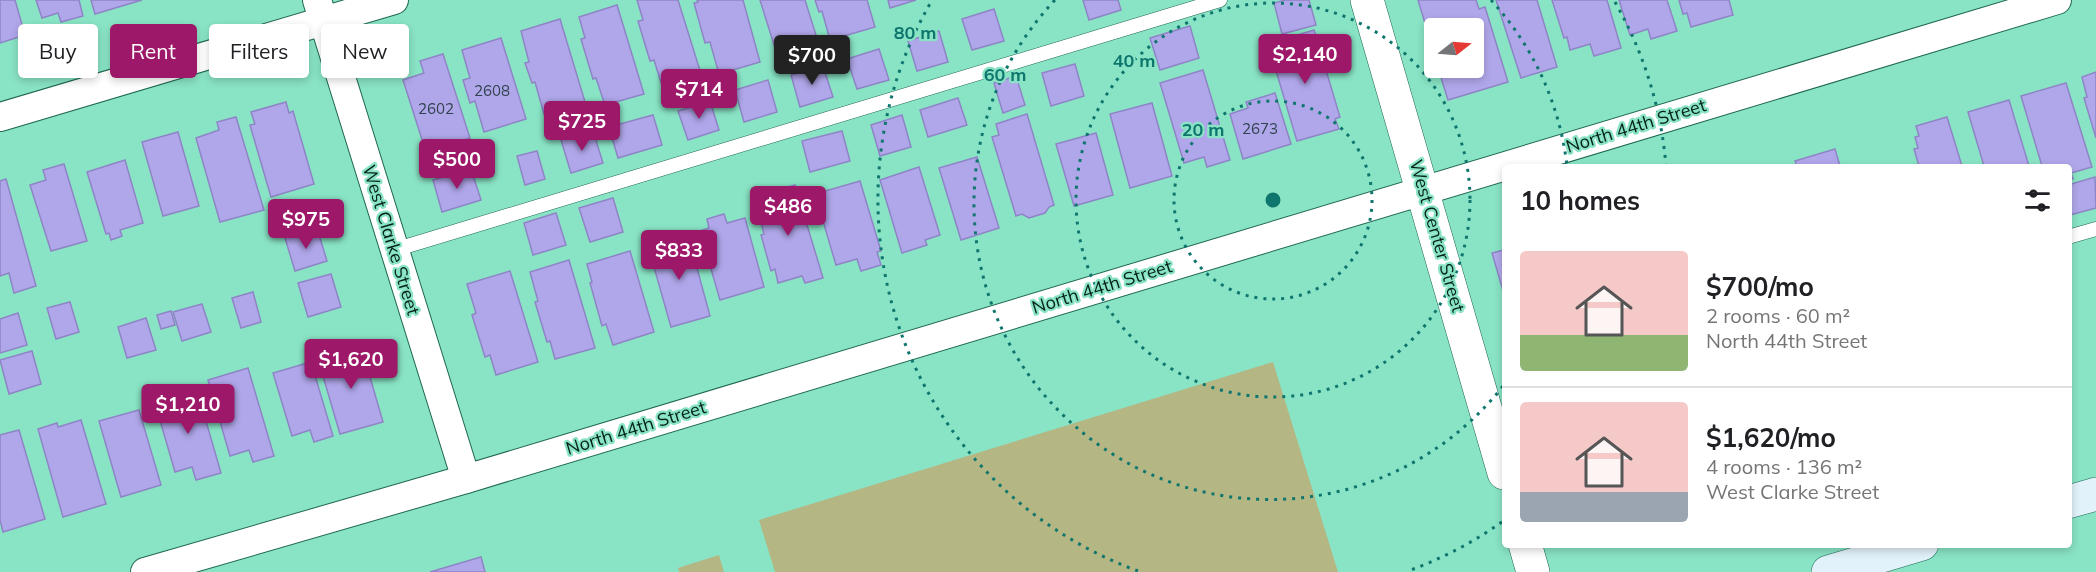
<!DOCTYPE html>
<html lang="en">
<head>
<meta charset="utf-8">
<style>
  body { margin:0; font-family:Mulish,sans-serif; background:#f2f2f2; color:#202124; height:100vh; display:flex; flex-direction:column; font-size:22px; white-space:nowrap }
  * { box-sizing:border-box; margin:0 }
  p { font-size:20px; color:#757577 }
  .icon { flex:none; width:33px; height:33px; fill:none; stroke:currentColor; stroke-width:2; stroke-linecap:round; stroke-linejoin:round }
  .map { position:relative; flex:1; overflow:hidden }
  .panel { position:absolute; left:1502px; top:164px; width:570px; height:384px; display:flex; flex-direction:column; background:#fff; border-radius:6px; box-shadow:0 3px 9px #0003 }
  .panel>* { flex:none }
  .banner { position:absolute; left:18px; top:24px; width:570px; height:54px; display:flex; gap:12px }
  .needle { width:39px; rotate:73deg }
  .fabs { position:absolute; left:1424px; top:18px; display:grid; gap:12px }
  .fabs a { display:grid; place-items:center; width:60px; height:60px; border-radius:6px; background:#fff; box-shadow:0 3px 9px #0003; font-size:30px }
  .price { position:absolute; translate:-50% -51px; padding:0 14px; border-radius:6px; background:#9d1868; color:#fff; font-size:20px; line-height:39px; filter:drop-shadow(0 2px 3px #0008) }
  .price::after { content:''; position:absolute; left:50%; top:36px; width:18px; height:14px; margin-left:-9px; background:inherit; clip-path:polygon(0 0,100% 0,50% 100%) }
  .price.current { background:#222; color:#fff }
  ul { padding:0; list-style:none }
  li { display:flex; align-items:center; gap:18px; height:150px; padding:0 18px }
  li+li { border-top:2px solid #e0e0e0 }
  li span { display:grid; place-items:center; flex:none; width:168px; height:120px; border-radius:6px; color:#555 }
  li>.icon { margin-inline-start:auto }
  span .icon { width:72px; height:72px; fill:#fffc; stroke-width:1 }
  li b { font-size:26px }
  h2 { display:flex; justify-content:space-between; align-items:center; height:72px; padding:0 18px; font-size:26px }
  .tag { padding:0 21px; border-radius:6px; background:#fff; box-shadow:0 3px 9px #0003; font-size:21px; line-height:54px }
  .tag.current { background:#9d1868; color:#fff }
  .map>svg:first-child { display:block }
  .green { fill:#b4b683 }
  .building { fill:#b0a7ea; stroke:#8e84c6; stroke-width:1.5 }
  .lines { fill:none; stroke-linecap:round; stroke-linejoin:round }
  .service-casing { stroke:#1f6752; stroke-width:15 }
  .minor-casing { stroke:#1f6752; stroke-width:30 }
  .tertiary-casing { stroke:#1f6752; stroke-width:34 }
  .secondary-casing { stroke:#1f6752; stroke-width:34 }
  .service { stroke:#fff; stroke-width:14 }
  .minor { stroke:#fff; stroke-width:28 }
  .tertiary { stroke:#fff; stroke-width:33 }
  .secondary { stroke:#e2f2fa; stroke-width:33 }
  .ring { fill:none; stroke:#0f766e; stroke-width:3; stroke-dasharray:3 6 }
  .labels { text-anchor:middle; stroke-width:4.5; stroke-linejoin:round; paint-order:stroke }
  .number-label { font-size:15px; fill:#2f424d }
  .street-label { font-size:18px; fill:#042119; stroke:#89e4c5 }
  .centre { fill:#0f766e; stroke:#89e4c5; stroke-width:3 }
  .ring-label { font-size:18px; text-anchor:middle; font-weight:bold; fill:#0f766e; stroke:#89e4c5; stroke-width:4.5; stroke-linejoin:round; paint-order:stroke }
</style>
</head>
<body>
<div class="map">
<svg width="2096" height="572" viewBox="0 0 2096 572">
  <rect width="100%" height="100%" fill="#89e4c5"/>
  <!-- green -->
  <g class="green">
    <polygon points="1273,362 1338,572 775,572 759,520"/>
    <polygon points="719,555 724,572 679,572 678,568"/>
  </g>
  <!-- building -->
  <g class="building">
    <polygon points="0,0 15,0 25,35 0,43"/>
    <polygon points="36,0 79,0 83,16 61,22 58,13 42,18"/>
    <polygon points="91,0 142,0 95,14"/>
    <polygon points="637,0 678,0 702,77 663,89 654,60 650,61 638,21 643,20"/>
    <polygon points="697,0 743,0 760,62 719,74 710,42 705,43 694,3 698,2"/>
    <polygon points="760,0 805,0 816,35 775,48"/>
    <polygon points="815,0 867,0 875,27 830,40 822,11 819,12"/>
    <polygon points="888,0 916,0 890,8"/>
    <polygon points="1083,0 1118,0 1121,10 1089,20"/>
    <polygon points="1285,0 1309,0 1316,25 1282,34 1274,3"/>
    <polygon points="1418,0 1476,0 1479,9 1485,7 1508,82 1448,100 1438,68 1473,68 1473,28 1434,28 1434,53"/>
    <polygon points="1496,0 1537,0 1557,67 1521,78"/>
    <polygon points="1552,0 1607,0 1621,48 1594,56 1590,44 1570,50 1567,37 1564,38"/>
    <polygon points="1619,0 1667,0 1677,31 1651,39 1648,29 1630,35"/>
    <polygon points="1679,0 1729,0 1733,15 1691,27 1687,13 1683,14"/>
    <polygon points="617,5 644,94 605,105 596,78 593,79 581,39 585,38 579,17"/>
    <polygon points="994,9 1004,41 972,50 962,19"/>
    <polygon points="560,19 585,102 544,114 535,82 532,83 525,63 529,62 521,31"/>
    <polygon points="1190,26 1199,58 1160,70 1150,38"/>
    <polygon points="1314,30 1340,117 1335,119 1339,129 1297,141 1268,44"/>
    <polygon points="939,31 948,62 917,71 908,41"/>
    <polygon points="501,38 526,119 484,132 475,101 470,103 463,80 470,78 462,50"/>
    <polygon points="879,49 889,80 857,89 847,59"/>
    <polygon points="443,54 470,138 426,152 403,80 424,73 420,61"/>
    <polygon points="1075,64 1084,96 1051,106 1042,73"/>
    <polygon points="823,66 833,97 800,107 791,75"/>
    <polygon points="1203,70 1230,160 1207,167 1204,157 1184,163 1160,83"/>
    <polygon points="2096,72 2096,138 2084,98 2087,97 2082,77"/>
    <polygon points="1016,76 1025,105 1003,113 994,83"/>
    <polygon points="768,80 777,112 744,122 735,90"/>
    <polygon points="2066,83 2092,167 2071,173 2073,179 2068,180 2068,166 2042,166 2021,96"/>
    <polygon points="1275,93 1291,144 1243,159 1230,114 1248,108 1246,102"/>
    <polygon points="958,98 967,125 928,137 920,110"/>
    <polygon points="2009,100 2029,166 1984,166 1968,112"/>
    <polygon points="710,101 719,130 688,140 678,111"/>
    <polygon points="286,102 289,113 293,111 314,184 271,197 250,125 255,124 251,112"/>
    <polygon points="1152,103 1172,176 1130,188 1110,114"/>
    <polygon points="1027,114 1054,205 1049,207 1045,213 1029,218 1022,214 1016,216 992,137 999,135 996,124"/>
    <polygon points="653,115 662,145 618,158 609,127"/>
    <polygon points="902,115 911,147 880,156 871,125"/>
    <polygon points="236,117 264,210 220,222 196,138 219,130 217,122"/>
    <polygon points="1947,117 1962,166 1919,166 1914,149 1918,148 1915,137 1919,136 1916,126"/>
    <polygon points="593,131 603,163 571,173 561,140"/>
    <polygon points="842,131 850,161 810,172 802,141"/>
    <polygon points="178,132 199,206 163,216 142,142"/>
    <polygon points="1096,133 1113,195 1074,206 1056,144"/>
    <polygon points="1835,149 1840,166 1797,166 1795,161"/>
    <polygon points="537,151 545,179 525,185 517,156"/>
    <polygon points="977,157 999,228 961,240 939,168"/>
    <polygon points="125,160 143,223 120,230 122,236 111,240 109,233 106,234 87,172"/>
    <polygon points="64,164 87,241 51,251 30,185 46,180 43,170"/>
    <polygon points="919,167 940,235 925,240 927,245 902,253 880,180"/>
    <polygon points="471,169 481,200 442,212 433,180"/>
    <polygon points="2095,177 2096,208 2070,215 2068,185"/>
    <polygon points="6,179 36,286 14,293 9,273 0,276 0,181"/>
    <polygon points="860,181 881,251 877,252 881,265 861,271 857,259 836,265 815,194"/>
    <polygon points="795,185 823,278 805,283 802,276 778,283 775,269 771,271 761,235 764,234 759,214 767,212 762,195"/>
    <polygon points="613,198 623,232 590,242 579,208"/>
    <polygon points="556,213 566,245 533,255 524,223"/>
    <polygon points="724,214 727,223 745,218 764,287 720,300 700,231 709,228 707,219"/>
    <polygon points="317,228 327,261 295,271 285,238"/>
    <polygon points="688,235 710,316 671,327 648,246"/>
    <polygon points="1504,250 1504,294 1492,253"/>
    <polygon points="630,251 654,332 613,345 606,324 602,326 590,283 592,282 587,264"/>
    <polygon points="569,260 595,348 555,359 550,341 547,342 535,302 538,301 530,272"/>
    <polygon points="510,271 538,362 496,375 490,355 485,357 472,315 476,313 467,284"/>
    <polygon points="331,274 341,307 308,317 298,283"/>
    <polygon points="253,292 261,322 241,328 232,298"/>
    <polygon points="70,302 79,332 56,339 47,308"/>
    <polygon points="202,304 211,332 182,341 173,312"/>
    <polygon points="171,311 175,325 161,329 157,315"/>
    <polygon points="18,313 27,345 0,353 0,319"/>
    <polygon points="146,318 156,350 127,358 118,327"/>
    <polygon points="361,346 383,422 340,434 318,359"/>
    <polygon points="32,351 41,384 9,394 0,360"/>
    <polygon points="311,362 333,436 314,442 310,430 292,436 273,373"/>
    <polygon points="248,368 274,456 253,462 249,450 230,456 208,380"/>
    <polygon points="197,390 221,473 196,480 192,467 175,472 155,403"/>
    <polygon points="139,410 161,485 121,497 99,421"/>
    <polygon points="81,420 106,504 63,517 38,429 57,423 58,427"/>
    <polygon points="19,430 45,519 3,532 0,520 0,435"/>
    <polygon points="481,557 485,572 430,572"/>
  </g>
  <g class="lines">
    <!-- service casing -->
    <g class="service-casing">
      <g id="service">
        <polyline points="2068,237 2096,229"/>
        <polyline points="394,250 1220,0"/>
      </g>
    </g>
    <!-- minor casing -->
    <g class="minor-casing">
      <g id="minor">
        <polyline points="317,0 466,479"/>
        <polyline points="0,117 394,0"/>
        <polyline points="145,572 466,479 2057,0"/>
      </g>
    </g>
    <!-- tertiary casing -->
    <g class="tertiary-casing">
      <g id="tertiary">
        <polyline points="1367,0 1504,473"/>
        <polyline points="1525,544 1533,572"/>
      </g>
    </g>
    <!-- secondary casing -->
    <g class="secondary-casing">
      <g id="secondary">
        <polyline points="2068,502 2096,494"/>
        <polyline points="1828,572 1922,544"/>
      </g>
    </g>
    <!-- service -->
    <use href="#service" class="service"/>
    <!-- minor -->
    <use href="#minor" class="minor"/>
    <!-- tertiary -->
    <use href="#tertiary" class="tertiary"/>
    <!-- secondary -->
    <use href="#secondary" class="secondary"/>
  </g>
  <!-- distance rings -->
  <g class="ring">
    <circle cx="1273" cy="200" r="99"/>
    <circle cx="1273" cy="200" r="197"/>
    <path d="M1503 386A296 296 0 1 1 1055 0M1491 0A296 296 0 0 1 1567 166"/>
    <path d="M1502 522A395 395 0 0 1 1408 571M1138 571A395 395 0 0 1 931 2M1615 2A395 395 0 0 1 1666 166"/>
  </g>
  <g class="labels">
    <!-- number labels -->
    <g class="number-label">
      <text x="492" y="96">2608</text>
      <text x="436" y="114">2602</text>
      <text x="1260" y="134">2673</text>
    </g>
    <!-- street labels -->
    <g class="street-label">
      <text transform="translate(1636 126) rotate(-17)" y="6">North 44th Street</text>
      <text transform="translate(1437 236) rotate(74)" y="6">West Center Street</text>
      <text transform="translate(391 240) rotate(73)" y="6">West Clarke Street</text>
      <text transform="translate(1102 287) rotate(-17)" y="6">North 44th Street</text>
      <text transform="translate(636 428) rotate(-17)" y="6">North 44th Street</text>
    </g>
  </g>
  <circle cx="1273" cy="200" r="9" class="centre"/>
  <g class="ring-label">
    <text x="915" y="39">80 m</text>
    <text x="1134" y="67">40 m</text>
    <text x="1005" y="81">60 m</text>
    <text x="1203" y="136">20 m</text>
  </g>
</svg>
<div class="fabs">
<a><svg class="needle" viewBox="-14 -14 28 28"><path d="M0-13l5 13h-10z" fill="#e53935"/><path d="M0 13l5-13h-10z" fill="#757577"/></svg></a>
</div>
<b class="price" style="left:1305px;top:85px">$2,140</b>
<b class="price current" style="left:812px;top:86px">$700</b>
<b class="price" style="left:699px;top:120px">$714</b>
<b class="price" style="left:582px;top:152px">$725</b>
<b class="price" style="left:457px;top:190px">$500</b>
<b class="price" style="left:788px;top:237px">$486</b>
<b class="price" style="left:306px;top:250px">$975</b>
<b class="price" style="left:679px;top:281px">$833</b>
<b class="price" style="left:351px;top:390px">$1,620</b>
<b class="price" style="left:188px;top:435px">$1,210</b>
<div class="banner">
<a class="tag">Buy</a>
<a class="tag current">Rent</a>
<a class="tag">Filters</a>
<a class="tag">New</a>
</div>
<section class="panel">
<h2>10 homes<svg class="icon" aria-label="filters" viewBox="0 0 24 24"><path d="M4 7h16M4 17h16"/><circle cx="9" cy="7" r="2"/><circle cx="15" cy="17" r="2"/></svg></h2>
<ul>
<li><span style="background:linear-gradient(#f6c9c9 70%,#8fb573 0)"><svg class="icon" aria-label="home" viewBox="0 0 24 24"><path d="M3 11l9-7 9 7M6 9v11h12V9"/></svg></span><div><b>$700/mo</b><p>2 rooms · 60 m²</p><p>North 44th Street</p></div></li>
<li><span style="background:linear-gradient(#f6c9c9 75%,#9aa5b1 0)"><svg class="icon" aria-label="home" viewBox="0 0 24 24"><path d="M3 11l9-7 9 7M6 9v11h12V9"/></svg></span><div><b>$1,620/mo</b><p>4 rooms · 136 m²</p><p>West Clarke Street</p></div></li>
</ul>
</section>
</div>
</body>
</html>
